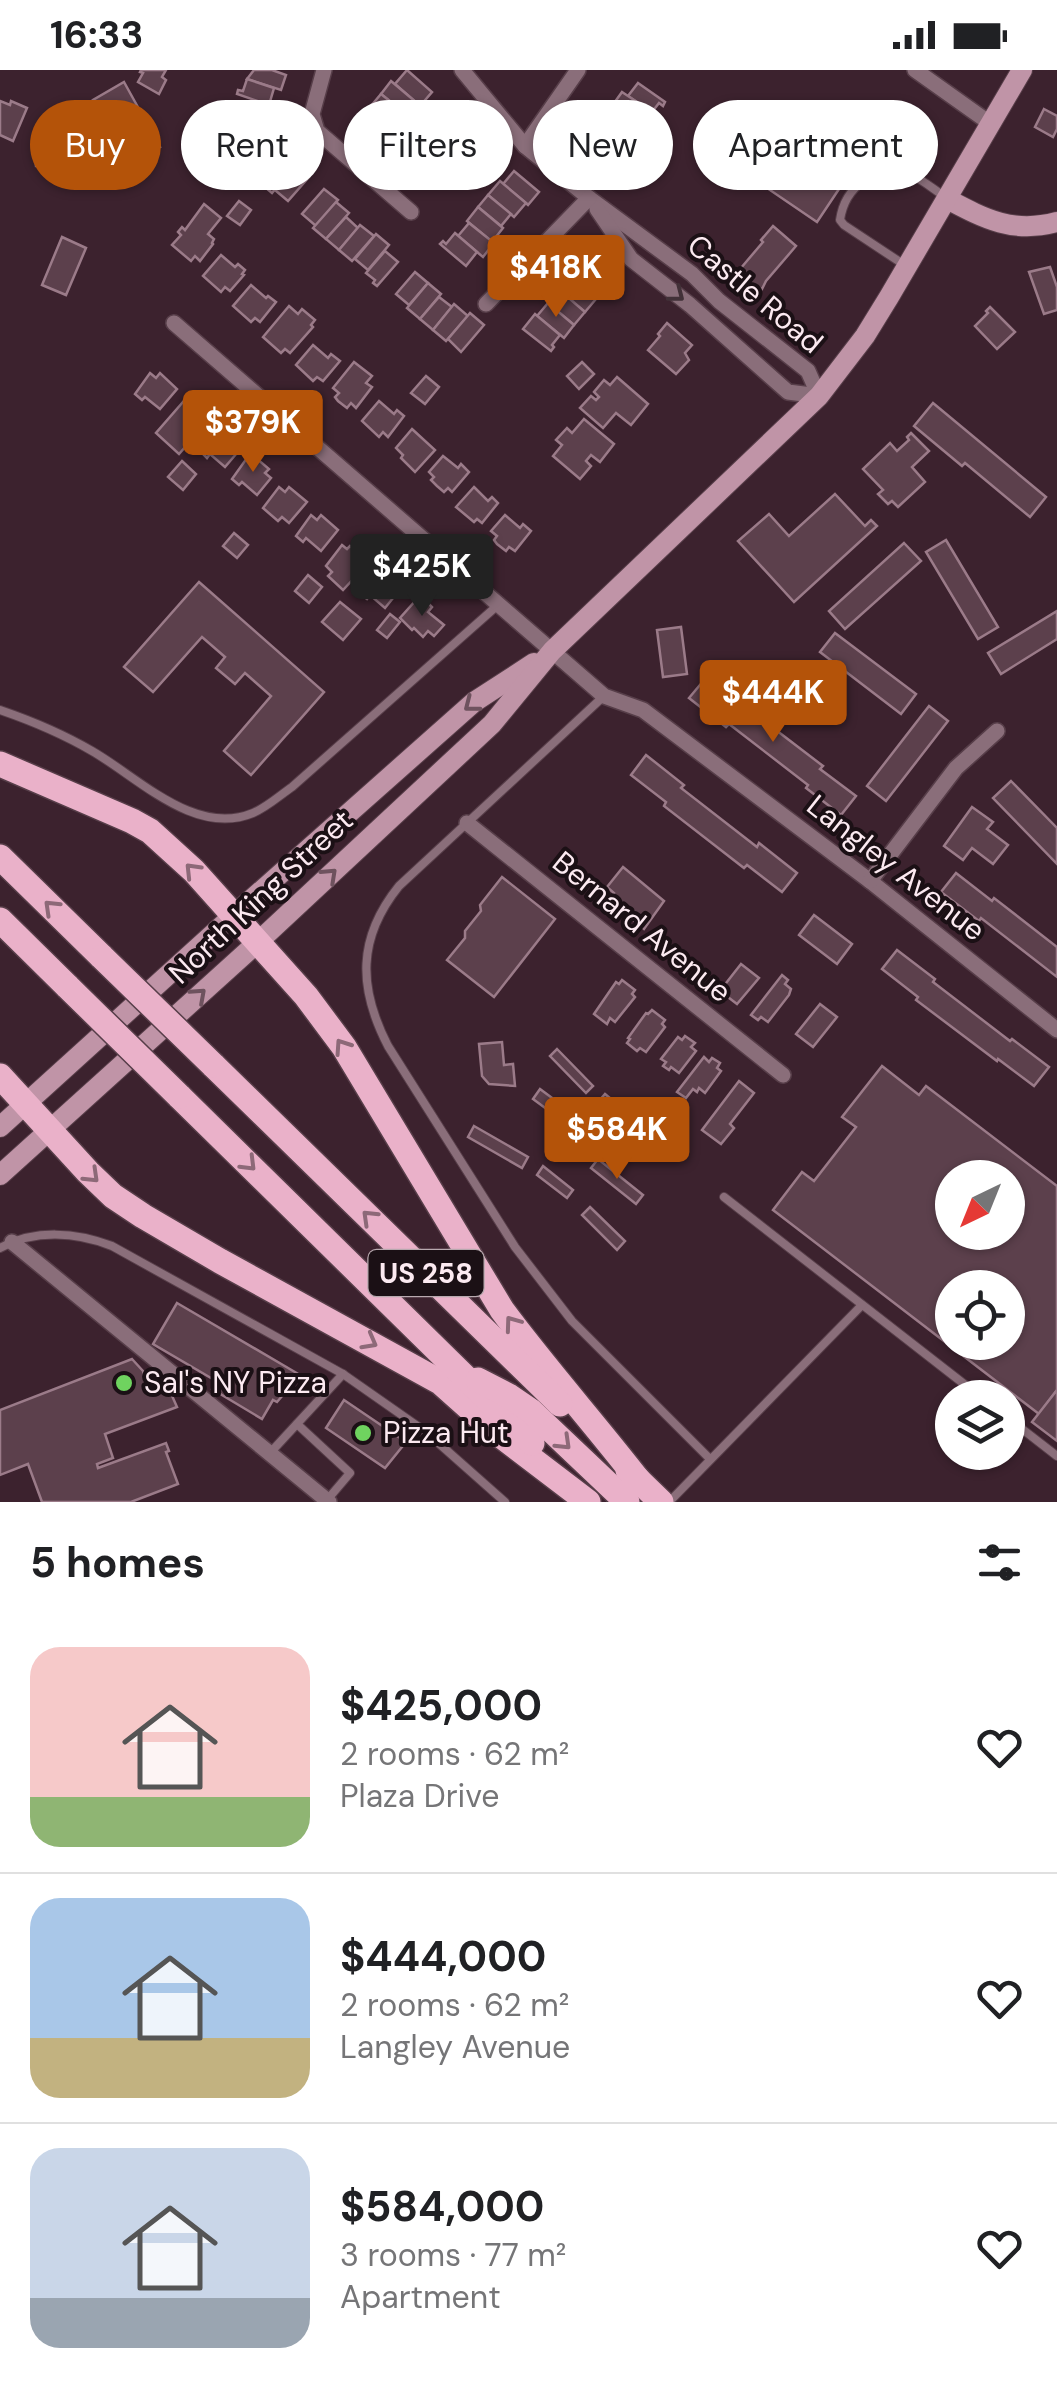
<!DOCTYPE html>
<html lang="en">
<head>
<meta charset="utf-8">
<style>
  body { margin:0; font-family:"DM Sans",sans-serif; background:#f6f6f6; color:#202124; height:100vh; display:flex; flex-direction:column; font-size:38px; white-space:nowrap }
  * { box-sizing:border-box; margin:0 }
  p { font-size:32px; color:#757577 }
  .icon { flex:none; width:55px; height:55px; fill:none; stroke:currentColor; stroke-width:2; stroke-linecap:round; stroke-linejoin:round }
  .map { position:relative; height:1432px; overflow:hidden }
  .details { display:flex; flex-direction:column; background:#fff; flex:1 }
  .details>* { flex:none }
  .guide { position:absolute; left:30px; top:30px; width:998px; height:90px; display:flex; gap:20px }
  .needle { width:65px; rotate:223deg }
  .buttons { position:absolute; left:935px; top:1090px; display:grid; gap:20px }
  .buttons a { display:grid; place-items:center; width:90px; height:90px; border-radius:50%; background:#fff; box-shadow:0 2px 8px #0004; font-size:50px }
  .price { position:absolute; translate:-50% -85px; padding:0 22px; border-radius:10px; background:#b45309; color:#fff; font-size:32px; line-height:65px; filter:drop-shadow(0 2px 5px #0008) }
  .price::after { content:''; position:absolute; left:50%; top:60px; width:30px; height:22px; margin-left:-15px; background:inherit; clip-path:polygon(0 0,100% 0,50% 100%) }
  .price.active { background:#222; color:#fff }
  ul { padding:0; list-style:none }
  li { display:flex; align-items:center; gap:30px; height:250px; padding:0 30px }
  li+li { border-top:2px solid #e0e0e0 }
  li span { display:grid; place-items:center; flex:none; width:280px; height:200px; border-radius:30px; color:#555 }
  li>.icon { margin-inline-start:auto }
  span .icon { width:120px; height:120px; fill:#fffc; stroke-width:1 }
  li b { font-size:42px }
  h2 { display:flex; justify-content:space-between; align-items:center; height:120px; padding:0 30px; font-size:42px }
  .pill { padding:0 35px; border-radius:45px; background:#fff; box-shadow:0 2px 8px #0004; font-size:35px; line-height:90px }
  .pill.active { background:#b45309; color:#fff }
  .status { display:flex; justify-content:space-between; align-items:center; height:70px; padding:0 50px; background:#fff; direction:ltr }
  .status svg { height:28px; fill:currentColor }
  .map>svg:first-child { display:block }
  .building { fill:#5c404c; stroke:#9b7b89; stroke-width:2.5; fill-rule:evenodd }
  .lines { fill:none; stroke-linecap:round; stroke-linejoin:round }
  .lane-casing { stroke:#573e49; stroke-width:10 }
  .street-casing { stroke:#573e49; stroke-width:18 }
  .secondary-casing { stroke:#573e49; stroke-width:22 }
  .primary-casing { stroke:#573e49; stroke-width:28 }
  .lane { stroke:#8a6e7a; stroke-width:8 }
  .street { stroke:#8a6e7a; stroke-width:15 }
  .secondary { stroke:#c094a7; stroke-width:20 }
  .primary { stroke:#eab1c9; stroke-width:25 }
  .primary-bridge-casing { stroke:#573e49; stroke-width:28; stroke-linecap:butt }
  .primary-bridge { stroke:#eab1c9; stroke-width:25 }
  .oneway { stroke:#423138 }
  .oneway2 { stroke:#6e525e }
  .oneway3 { stroke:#8d6978 }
  .poi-dot { fill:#6fd35f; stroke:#1b1015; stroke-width:4 }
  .labels { text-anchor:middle; stroke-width:8; stroke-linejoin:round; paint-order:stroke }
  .shield { fill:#1b1015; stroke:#b8a9af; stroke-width:2.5 }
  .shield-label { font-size:28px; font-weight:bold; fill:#fceaf1 }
  .street-label { font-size:30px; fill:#fceaf1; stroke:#1b1015 }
  .poi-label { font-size:30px; fill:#fceaf1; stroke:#1b1015; text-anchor:start }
</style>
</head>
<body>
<div class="status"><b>16:33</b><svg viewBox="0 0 49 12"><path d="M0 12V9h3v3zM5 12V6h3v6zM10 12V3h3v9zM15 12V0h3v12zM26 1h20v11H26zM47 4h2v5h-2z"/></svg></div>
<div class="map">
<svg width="1057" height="1432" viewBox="0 0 1057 1432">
  <rect width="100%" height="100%" fill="#3c222e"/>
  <!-- building -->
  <g class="building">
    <polygon points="141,0 166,0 162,7 166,10 159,24 138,12 143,3 140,2"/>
    <polygon points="254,0 272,0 286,5 281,20 247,9"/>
    <polygon points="407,0 432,22 420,36 395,14"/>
    <polygon points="247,9 274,18 269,35 237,24 238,20 243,21"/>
    <polygon points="391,11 417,33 407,45 381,24"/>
    <polygon points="124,12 160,77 136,91 127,76 121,79 93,30"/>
    <polygon points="638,13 665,32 663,36 659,33 652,42 628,26"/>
    <polygon points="622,22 652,42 648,48 646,46 639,55 612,36"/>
    <polygon points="381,24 407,45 395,59 370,37"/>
    <polygon points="0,31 10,35 11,31 27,38 13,71 0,65"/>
    <polygon points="615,38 643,58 633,72 604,52"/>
    <polygon points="1044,39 1057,46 1057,59 1053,67 1035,57"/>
    <polygon points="373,40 399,61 387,75 362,53"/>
    <polygon points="453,40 480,63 476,68 473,65 466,74 441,53"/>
    <polygon points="70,42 70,44 82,43 83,65 53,67 51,45"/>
    <polygon points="241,53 254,64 235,87 222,75"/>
    <polygon points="608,54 635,74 633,77 629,74 621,85 598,68"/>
    <polygon points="444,56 469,77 459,89 433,68"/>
    <polygon points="254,64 267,76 246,101 233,89"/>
    <polygon points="828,64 861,86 817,152 767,118 782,96 800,107"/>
    <polygon points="594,66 623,86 614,100 584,80"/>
    <polygon points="433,68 459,89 448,103 422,81"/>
    <polygon points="46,72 47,95 36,96 34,73"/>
    <polygon points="729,77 746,89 738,100 721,88"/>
    <polygon points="582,78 609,97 602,107 604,109 601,113 572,93"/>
    <polygon points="265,79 278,90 259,112 246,101"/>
    <polygon points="419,79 444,100 436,109 438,111 434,115 407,92"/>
    <polygon points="281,86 294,97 272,123 259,112"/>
    <polygon points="296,95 309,107 288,131 275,120"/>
    <polygon points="514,101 539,122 528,135 503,114"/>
    <polygon points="500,111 526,133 514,147 488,125"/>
    <polygon points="324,119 338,130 316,156 302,144"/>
    <polygon points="488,125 511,144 501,156 478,137"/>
    <polygon points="239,131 251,140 240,155 227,146"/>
    <polygon points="336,132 349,143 326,169 313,158"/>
    <polygon points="204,134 221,148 208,164 214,169 212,173 213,174 200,191 195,186 191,191 172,175 181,165 178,162 182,157 185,160"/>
    <polygon points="478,137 503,158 492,172 467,151"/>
    <polygon points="346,147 358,158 339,180 326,169"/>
    <polygon points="469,153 494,173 483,187 458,166"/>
    <polygon points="360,155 374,166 352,191 339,180"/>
    <polygon points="773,156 796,176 766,211 762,219 735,205 763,172 761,170"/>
    <polygon points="455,163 477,182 466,196 440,174 443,171 446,174"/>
    <polygon points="376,164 389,175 368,200 355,189"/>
    <polygon points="62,167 86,178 66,225 42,215"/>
    <polygon points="385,181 398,192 377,216 373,213 375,210 366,203"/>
    <polygon points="596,184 622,206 619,209 616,207 608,216 585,197"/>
    <polygon points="221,185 235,197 238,194 245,200 242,204 244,205 230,221 225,217 221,222 203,206"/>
    <polygon points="580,193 608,216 604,221 601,218 594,226 569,206"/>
    <polygon points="1050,197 1057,217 1057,240 1044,244 1029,202"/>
    <polygon points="415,202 428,213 409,235 396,224"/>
    <polygon points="571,207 596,229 585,242 559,221"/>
    <polygon points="428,213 441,224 420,249 407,238"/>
    <polygon points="251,215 266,228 268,226 276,232 260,252 255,248 251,252 233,236"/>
    <polygon points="563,223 585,242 574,255 551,236"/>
    <polygon points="439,227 452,237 433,260 420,249"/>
    <polygon points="548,233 574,255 564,268 537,246"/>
    <polygon points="454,234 468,246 446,271 433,260"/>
    <polygon points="289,236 298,244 302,239 315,250 311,255 313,257 290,283 285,279 281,283 263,267"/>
    <polygon points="990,237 1015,262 997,279 975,256 988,243 986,241"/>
    <polygon points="470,243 484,255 461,282 448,269"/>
    <polygon points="535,244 560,265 552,275 554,277 551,281 523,259"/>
    <polygon points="667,253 692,275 685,283 689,290 676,304 648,280 660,266 658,264"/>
    <polygon points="313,275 328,288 331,284 340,291 323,311 317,307 313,311 296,295"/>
    <polygon points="354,292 372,306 366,313 372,317 356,338 351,333 347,338 338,331 335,327 339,323 333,318"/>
    <polygon points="582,292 594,304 579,319 567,306"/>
    <polygon points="150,303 156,308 160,303 177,319 160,339 145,327 142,330 135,324"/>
    <polygon points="426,306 439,317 425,334 411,323"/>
    <polygon points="617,307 648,334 631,355 616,343 603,358 580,338 591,326 596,330 599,327 594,322 604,310 610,315"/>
    <polygon points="192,331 202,340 199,344 207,352 179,384 156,363 183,332 188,336"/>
    <polygon points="379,331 394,344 397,340 404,346 388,367 383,362 379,367 362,351"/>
    <polygon points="933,333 1046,427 1030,447 965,393 962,396 914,356"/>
    <polygon points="584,349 614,374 600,392 591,385 586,391 591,396 580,409 553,386 562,375 556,370 567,358 572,363"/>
    <polygon points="412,359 435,380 415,402 401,388 403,385 396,378"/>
    <polygon points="215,360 221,365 225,361 243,376 225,397 210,384 207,388 200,381 203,377 201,376"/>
    <polygon points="911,363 929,381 912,397 925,412 898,437 892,431 888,434 878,424 883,420 863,399 890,373 897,381 909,370 907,367"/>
    <polygon points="443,386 458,398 461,394 469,402 452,422 448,418 444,422 437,416 431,410 434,407 429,402"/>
    <polygon points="247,388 252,392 256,388 269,399 265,403 271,408 257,425 242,412 239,415 232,409"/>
    <polygon points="182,391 196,404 183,420 168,407"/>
    <polygon points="279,417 285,422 289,417 307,432 289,453 282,447 278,451 263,438"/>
    <polygon points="474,417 488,431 492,427 498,433 482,453 477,449 474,452 456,437"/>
    <polygon points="835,424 865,456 871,450 877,456 794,532 738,471 769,444 789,466"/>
    <polygon points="311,445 317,450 321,445 338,460 321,481 306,468 303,472 296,466"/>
    <polygon points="505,445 520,458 523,454 531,461 515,481 509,477 506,481 497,474 494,470 497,466 491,461"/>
    <polygon points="234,463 248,475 237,488 223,476"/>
    <polygon points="946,470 998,557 978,569 926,482"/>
    <polygon points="904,473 921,491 845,559 829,541"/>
    <polygon points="342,475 347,479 350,476 369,492 343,520 328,506 332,502 326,496"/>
    <polygon points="375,501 380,505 384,501 402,517 385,538 370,525 367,529 359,523 363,519 361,517"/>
    <polygon points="308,505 322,517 309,533 295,521"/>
    <polygon points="199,512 324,622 251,705 224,681 271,626 245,603 235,614 216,598 225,587 202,567 153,622 124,597"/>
    <polygon points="417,529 426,536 428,533 432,537 428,542 444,555 434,566 428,561 423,567 414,558 412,560 400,548"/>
    <polygon points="340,532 361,549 343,570 322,552"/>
    <polygon points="1057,541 1057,569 1001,604 988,583"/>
    <polygon points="390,544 400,552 387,568 377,560"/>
    <polygon points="681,557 687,604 663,607 657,560"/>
    <polygon points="835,563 916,624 901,644 820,582"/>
    <polygon points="705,609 741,637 742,634 823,696 820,699 856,726 841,745 806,718 808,715 729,654 726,657 689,628"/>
    <polygon points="929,636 948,651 886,731 867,716"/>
    <polygon points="646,685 684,715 681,718 757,777 759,773 797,803 782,822 747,795 744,798 664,736 666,732 631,705"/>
    <polygon points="1011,711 1057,758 1057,794 993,728"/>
    <polygon points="972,737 993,752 987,759 1008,775 993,794 972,778 963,790 944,776"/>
    <polygon points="623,797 664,831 644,859 619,838 622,835 612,827 614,823 607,817"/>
    <polygon points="956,803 992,831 994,828 1057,877 1057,907 981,848 979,851 941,822"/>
    <polygon points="502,807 555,849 494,927 447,890 465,868 465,861 481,841 480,835"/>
    <polygon points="814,845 852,874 837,894 799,865"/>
    <polygon points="897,880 935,909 933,912 1010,971 1012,969 1049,997 1034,1016 998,989 997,991 916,930 918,927 882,899"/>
    <polygon points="741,894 759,908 737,934 724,924 727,920 723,917"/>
    <polygon points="782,905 788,910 785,914 791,919 789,925 768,952 761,947 758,950 751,945"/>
    <polygon points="622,910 635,920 632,924 635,927 615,952 610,948 607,954 594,944 616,912 619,914"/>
    <polygon points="820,934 837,947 813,977 796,964"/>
    <polygon points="652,940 665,950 662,954 665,957 646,982 640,978 637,981 627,973 630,969 628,968 646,943 648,944"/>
    <polygon points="685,966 695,973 691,977 696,981 679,1003 671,997 669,1000 663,996 666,992 661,989 678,967 682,970"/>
    <polygon points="502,972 504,995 513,994 515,1016 489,1014 482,1006 479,974"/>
    <polygon points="557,979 593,1016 586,1023 550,986"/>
    <polygon points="704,987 709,992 712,988 720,993 717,998 721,1001 705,1023 699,1018 697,1022 693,1019 686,1028 677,1022"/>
    <path d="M882 996 919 1025 926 1016 1057 1116V1320L1039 1344 773 1140 802 1102 814 1111 856 1057 842 1047ZM952 1108H1008V1162H952ZM952 1218H1008V1272H952Z"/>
    <polygon points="739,1011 754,1023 730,1054 734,1058 721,1074 702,1060"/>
    <polygon points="540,1019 583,1051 575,1060 533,1029"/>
    <polygon points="605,1024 640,1053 633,1061 598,1032"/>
    <polygon points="474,1056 528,1087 522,1098 468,1067"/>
    <polygon points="598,1089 643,1125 636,1134 591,1098"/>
    <polygon points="543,1096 573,1120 567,1128 537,1105"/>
    <polygon points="590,1137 625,1171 617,1180 582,1145"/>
    <polygon points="177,1233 300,1305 277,1332 273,1330 262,1349 212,1319 216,1311 153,1274"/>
    <polygon points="132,1289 143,1301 145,1310 150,1308 163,1321 169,1319 177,1337 105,1364 113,1388 97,1394 98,1398 166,1373 169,1381 166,1382 178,1414 131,1432 42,1432 28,1394 0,1405 0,1340"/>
    <polygon points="1057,1320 1057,1371 1032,1352"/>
    <polygon points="344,1330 406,1372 385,1398 326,1358"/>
  </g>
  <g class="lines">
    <!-- lane casing -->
    <g class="lane-casing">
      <g id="lane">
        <path d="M906 196 844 155 840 150C845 116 874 96 908 104 921 108 933 119 944 126"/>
        <path d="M604 626 399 816C357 868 358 918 388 976L515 1177 572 1251 710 1389"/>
        <path d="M0 640C32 651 63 664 92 681 139 708 195 767 253 743 267 737 279 726 292 717L498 535"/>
        <polyline points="724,1127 982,1328"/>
        <path d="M0 1178C35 1159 76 1162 112 1176L343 1304 426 1362 505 1432"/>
        <polyline points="1008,1348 1057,1386"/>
        <polyline points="297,1354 350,1403 327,1430"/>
        <polyline points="270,1383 343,1304"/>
        <polyline points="669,1432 862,1235"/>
      </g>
    </g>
    <!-- street casing -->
    <g class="street-casing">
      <g id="street">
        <polyline points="324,0 312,44 317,61 411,142"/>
        <polyline points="462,0 525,76 589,128 692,204 719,231 808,301 819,326"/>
        <polyline points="915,0 991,54"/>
        <polyline points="525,76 578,0"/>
        <polyline points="597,139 631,189 690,235 788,322 819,326"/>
        <polyline points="486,234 589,128"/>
        <polyline points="174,253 604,626 643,640 870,811 1057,960"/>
        <polyline points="467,753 783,1005"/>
        <polyline points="870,811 956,698 997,661"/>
        <polyline points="12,1172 329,1432"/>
      </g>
    </g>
    <!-- secondary casing -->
    <g class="secondary-casing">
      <g id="secondary">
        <path d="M947 129C985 149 1013 164 1057 152"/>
        <polyline points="0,1057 234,845 474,632 534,593"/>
        <polyline points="0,1105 258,872 492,654 552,581 819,326 865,266 889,227 1022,0"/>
      </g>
    </g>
    <!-- primary casing -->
    <g class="primary-casing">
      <g id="primary">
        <path d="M0 694 132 751 150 761 194 801 306 926 344 977 502 1240C545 1298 594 1353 639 1411"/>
        <polyline points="0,787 102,887"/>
        <polyline points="0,850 68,917"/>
        <polyline points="213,995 560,1334"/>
        <polyline points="0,1006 88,1102 113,1126 143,1146 220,1191 440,1312 495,1361 588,1432"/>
        <polyline points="179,1026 532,1373"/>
        <polyline points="478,1310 509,1326 531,1341 627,1432"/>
        <polyline points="628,1400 661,1432"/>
      </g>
    </g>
    <!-- lane -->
    <use href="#lane" class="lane"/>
    <!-- street -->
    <use href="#street" class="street"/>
    <!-- secondary -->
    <use href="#secondary" class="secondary"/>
    <!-- primary -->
    <use href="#primary" class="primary"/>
    <!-- primary-bridge casing -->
    <g class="primary-bridge-casing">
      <g id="primary-bridge">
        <polyline points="102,887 213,995"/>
        <polyline points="68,917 179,1026"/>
      </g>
    </g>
    <!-- primary-bridge -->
    <use href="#primary-bridge" class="primary-bridge"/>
  </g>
  <!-- one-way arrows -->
  <defs><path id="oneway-chevron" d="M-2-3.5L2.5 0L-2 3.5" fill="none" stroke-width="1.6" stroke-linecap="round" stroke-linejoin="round" transform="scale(2.5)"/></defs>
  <use class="oneway" href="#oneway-chevron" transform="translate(677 225) rotate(38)"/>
  <g class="oneway2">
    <use href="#oneway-chevron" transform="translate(471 635) rotate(142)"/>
    <use href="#oneway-chevron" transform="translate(330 805) rotate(-43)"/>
    <use href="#oneway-chevron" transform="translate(199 925) rotate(-42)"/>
  </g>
  <g class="oneway3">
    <use href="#oneway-chevron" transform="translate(192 800) rotate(-134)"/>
    <use href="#oneway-chevron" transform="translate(51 837) rotate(-136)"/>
    <use href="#oneway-chevron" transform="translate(342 976) rotate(-124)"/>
    <use href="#oneway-chevron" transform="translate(249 1094) rotate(45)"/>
    <use href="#oneway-chevron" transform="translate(92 1106) rotate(44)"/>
    <use href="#oneway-chevron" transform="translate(369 1147) rotate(-136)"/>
    <use href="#oneway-chevron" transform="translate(512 1253) rotate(-126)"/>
    <use href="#oneway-chevron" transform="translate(370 1272) rotate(29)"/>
    <use href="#oneway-chevron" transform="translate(564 1373) rotate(44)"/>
  </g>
  <!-- markers -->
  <g class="poi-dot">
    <circle cx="124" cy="1313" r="10"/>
    <circle cx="363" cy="1363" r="10"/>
  </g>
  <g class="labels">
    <!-- shield labels -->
    <rect class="shield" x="368.5" y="1180" width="115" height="46" rx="8"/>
    <g class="shield-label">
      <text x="426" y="1213">US 258</text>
    </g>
    <!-- street labels -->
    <g class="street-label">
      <text transform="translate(755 224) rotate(40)" y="10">Castle Road</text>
      <text transform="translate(896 798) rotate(38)" y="10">Langley Avenue</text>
      <text transform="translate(261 827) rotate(-43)" y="10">North King Street</text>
      <text transform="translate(642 857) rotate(39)" y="10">Bernard Avenue</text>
    </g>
    <!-- poi labels -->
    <g class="poi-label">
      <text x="144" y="1323">Sal's NY Pizza</text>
      <text x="383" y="1373">Pizza Hut</text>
    </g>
  </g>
</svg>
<div class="buttons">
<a><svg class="needle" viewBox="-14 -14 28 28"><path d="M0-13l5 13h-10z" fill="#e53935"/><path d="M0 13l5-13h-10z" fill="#757577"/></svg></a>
<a><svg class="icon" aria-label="locate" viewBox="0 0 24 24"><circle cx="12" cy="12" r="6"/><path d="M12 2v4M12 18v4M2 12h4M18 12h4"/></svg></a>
<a><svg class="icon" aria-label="layers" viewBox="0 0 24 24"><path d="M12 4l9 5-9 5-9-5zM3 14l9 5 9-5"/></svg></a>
</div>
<b class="price" style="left:556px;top:250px">$418K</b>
<b class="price" style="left:253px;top:405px">$379K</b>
<b class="price active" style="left:422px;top:549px">$425K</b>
<b class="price" style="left:773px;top:675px">$444K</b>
<b class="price" style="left:617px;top:1112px">$584K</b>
<div class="guide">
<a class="pill active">Buy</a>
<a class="pill">Rent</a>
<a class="pill">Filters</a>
<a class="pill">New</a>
<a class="pill">Apartment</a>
</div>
</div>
<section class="details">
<h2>5 homes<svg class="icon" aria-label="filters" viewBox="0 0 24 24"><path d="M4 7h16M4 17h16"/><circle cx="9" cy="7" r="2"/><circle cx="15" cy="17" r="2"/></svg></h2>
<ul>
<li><span style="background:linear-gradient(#f6c9c9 75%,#8fb573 0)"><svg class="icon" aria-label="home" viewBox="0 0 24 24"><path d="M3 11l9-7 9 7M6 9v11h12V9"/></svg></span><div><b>$425,000</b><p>2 rooms · 62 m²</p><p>Plaza Drive</p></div><svg class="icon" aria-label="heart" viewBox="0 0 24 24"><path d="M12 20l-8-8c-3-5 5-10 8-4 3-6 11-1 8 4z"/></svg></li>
<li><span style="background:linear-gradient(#a9c7e8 70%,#c2b280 0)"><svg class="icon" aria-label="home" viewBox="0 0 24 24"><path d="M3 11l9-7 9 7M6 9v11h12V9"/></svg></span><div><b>$444,000</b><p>2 rooms · 62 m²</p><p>Langley Avenue</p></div><svg class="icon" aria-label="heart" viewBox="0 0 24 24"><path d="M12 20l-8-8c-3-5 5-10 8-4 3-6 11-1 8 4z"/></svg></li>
<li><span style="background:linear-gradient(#c9d6e8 75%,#9aa5b1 0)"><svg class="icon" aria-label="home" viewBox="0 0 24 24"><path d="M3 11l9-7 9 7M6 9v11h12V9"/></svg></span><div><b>$584,000</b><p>3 rooms · 77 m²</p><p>Apartment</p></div><svg class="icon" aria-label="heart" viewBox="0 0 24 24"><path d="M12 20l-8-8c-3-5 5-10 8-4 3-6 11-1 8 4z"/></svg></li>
</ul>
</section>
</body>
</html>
